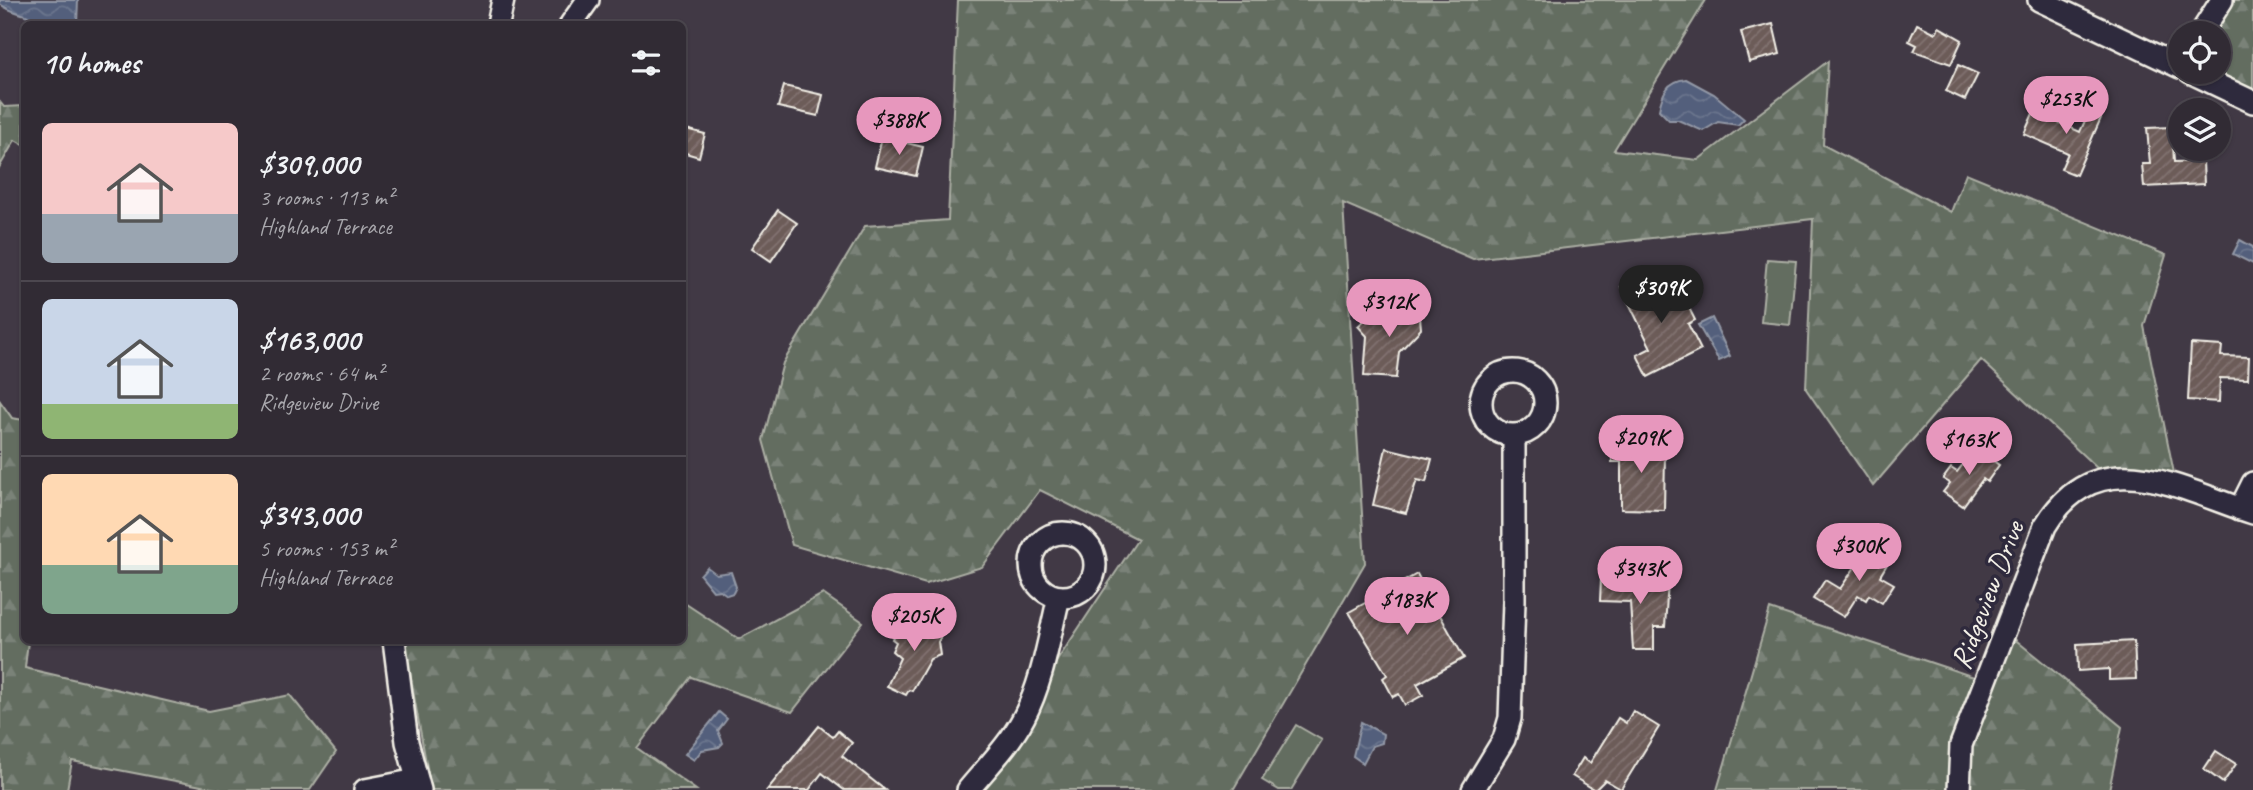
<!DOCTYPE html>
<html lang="en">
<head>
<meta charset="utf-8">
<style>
  body { margin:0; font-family:Caveat,sans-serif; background:#3d3740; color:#f1f3f6; height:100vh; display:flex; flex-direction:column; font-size:26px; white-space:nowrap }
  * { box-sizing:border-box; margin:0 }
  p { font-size:23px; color:#a8a7ac }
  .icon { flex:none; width:38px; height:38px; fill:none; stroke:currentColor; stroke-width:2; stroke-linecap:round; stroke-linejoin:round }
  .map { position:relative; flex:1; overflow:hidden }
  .details { position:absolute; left:21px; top:21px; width:665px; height:623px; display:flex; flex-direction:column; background:#312b34; border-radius:10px; box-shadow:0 2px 5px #0004,0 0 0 2px #4c474f }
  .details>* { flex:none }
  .tools { position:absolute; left:2168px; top:21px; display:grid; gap:14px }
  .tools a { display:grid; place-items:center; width:63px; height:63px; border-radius:50%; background:#312b34; box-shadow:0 2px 5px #0004,0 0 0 2px #4c474f; font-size:35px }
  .price { position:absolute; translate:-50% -60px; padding:0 16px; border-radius:24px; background:#e797bd; color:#111; font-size:23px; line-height:46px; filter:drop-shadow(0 2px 4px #0008) }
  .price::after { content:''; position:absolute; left:50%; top:42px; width:21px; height:16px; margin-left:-10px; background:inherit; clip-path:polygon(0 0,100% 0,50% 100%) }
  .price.on { background:#222; color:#fff }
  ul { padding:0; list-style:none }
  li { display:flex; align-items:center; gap:21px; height:175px; padding:0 21px }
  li+li { border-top:2px solid #4c474f }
  li span { display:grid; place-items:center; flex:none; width:196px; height:140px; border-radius:10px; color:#555 }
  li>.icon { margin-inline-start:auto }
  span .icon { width:84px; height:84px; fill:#fffc; stroke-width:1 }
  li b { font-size:30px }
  h2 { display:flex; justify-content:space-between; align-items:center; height:84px; padding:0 21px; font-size:30px }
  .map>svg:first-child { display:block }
  .forest { fill:url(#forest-firs); stroke:#acafa4; stroke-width:2 }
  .garden { fill:#636d61; stroke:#acafa4; stroke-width:2 }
  .water { fill:url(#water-waves); stroke:#9399a7; stroke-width:2 }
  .building { fill:url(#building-hatch); stroke:#f4f1e8; stroke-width:2 }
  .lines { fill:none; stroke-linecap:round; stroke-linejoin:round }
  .minor-casing { stroke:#f4f1e8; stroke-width:26 }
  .minor { stroke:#2f2a3d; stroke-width:21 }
  .labels { text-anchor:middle; stroke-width:7; stroke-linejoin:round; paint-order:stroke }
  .street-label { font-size:30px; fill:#f4f1e8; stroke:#2f2a3d }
</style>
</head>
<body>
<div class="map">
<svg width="2253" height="790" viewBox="0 0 2253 790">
  <defs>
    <pattern id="forest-firs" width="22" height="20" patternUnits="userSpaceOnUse" patternTransform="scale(1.75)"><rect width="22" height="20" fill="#636d61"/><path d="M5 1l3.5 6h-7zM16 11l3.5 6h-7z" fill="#7a8278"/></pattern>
    <pattern id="water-waves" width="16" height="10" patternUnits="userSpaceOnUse" patternTransform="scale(1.75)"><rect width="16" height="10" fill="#525e7b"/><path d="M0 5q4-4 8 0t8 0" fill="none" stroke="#6c768e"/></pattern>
    <pattern id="building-hatch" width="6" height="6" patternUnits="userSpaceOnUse" patternTransform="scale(1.75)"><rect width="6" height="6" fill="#6c5b59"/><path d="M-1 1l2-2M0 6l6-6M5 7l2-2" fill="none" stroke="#827371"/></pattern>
  </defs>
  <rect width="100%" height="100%" fill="#413945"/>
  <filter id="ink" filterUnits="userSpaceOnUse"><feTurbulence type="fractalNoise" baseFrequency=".0143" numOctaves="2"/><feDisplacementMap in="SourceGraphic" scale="14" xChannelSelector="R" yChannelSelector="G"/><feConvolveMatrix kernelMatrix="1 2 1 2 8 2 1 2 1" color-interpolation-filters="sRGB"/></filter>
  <g filter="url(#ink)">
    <!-- forest -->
    <g class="forest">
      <polygon points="958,0 1706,0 1614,150 1698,160 1828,61 1823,145 1951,212 1966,173 2166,255 2144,326 2176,483 2113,483 1981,360 1873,486 1806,389 1813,219 1473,259 1343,203 1365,563 1233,790 971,790 1138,539 1040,490 982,567 926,584 792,545 763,440 783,363 865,226 948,220"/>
      <polygon points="2209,0 2253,0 2253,99 2201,72 2219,72 2219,33 2197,33"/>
      <polygon points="0,102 4,107 24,106 24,145 15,140 0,166"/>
      <polygon points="0,401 12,418 24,420 24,640 28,641 25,668 209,711 290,695 336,752 310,790 222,790 72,761 67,790 0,790"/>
      <polygon points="823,594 863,622 792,712 691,677 637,748 696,790 431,790 404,641 682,640 683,602 739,639"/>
      <polygon points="1770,609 1977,678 2001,628 2122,727 2109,790 1717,790"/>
    </g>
    <!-- garden -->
    <g class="garden">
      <polygon points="1767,259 1796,261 1790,325 1761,322"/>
      <polygon points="1296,725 1322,740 1291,790 1279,790 1262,780"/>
    </g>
    <!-- water -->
    <g class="water">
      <path d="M0 0H78L77 24H38V21C25 12 12 14 0 4Z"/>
      <path d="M1686 79 1714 94 1744 119 1738 125 1718 122 1703 131 1678 120H1669L1659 110C1662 94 1667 81 1686 79Z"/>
      <polygon points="2240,240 2253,247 2253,264 2233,254"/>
      <polygon points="1712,318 1730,356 1719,361 1698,325"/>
      <polygon points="707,567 716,574 731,572 736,587 733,593 727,595 720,590 713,591 700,575"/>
      <polygon points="719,712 727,719 718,731 723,743 719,747 702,750 694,760 685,754"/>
      <polygon points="1361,722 1383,734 1382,743 1372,746 1363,763 1353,756"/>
    </g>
    <!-- building -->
    <g class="building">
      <polygon points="1773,24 1780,54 1749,62 1741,32"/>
      <polygon points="1917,24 1936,33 1939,27 1962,40 1951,64 1914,51 1917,45 1909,41"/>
      <polygon points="1958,65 1978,74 1965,100 1946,91"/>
      <polygon points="784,86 823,95 818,116 778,107"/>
      <polygon points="2092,105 2104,111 2076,175 2061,169 2068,153 2024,134 2034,111 2080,132"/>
      <polygon points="2172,127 2174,162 2203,161 2204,184 2144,187 2142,164 2150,164 2147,128"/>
      <polygon points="682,128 705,134 699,157 682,152"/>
      <polygon points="882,137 923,147 916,176 875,167"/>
      <polygon points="778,210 797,223 771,261 752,248"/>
      <polygon points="1646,275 1652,288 1667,281 1680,307 1687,304 1695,320 1688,324 1701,350 1648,377 1637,355 1651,348 1621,287"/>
      <polygon points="1404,303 1419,305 1421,329 1399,352 1396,378 1364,376 1367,336 1358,326 1378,308 1387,318"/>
      <polygon points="2191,344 2222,346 2221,356 2249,357 2248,379 2220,378 2219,402 2188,400"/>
      <polygon points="1612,441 1659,444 1659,455 1665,455 1664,510 1621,509 1621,462 1612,462"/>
      <polygon points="1386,448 1432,459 1426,482 1417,480 1406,513 1373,505"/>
      <polygon points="1977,449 1999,465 1987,482 1983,479 1963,506 1943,492 1950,483 1943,479 1951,468 1957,472 1964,463 1966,464"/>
      <polygon points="1872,542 1893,554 1880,576 1894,584 1882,603 1869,595 1866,600 1858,595 1844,617 1813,599 1825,580 1840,589"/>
      <polygon points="1417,574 1464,658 1417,684 1423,695 1405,705 1399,694 1393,697 1383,678 1387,675 1349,612"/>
      <polygon points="1601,579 1668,581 1665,627 1654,627 1654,650 1633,650 1630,602 1600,601"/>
      <polygon points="914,616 944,630 938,642 940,655 930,659 912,691 909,690 906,695 887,686 900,658 892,651 896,642 892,639 899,624 909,629"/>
      <polygon points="2134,641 2136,679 2109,680 2109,669 2078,671 2077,644"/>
      <polygon points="1633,711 1659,727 1621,789 1605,780 1595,790 1572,776 1583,758 1590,763 1618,718 1626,723"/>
      <polygon points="819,726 833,737 838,731 852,743 842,756 885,790 844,790 822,773 809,790 767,790"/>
      <polygon points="2216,751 2236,764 2223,783 2204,769"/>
    </g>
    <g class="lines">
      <!-- minor casing -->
      <g class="minor-casing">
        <g id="minor">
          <polyline points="2039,0 2180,67"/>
          <polyline points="498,24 503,0"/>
          <polyline points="571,24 588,0"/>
          <polyline points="2201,33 2222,0"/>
          <polyline points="2190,72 2253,102"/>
          <circle cx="1513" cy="403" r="32"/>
          <polyline points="2240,509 2253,483"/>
          <circle cx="1063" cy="565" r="32"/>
          <polyline points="394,640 407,742 420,790"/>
          <polyline points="365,790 417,780"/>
          <path d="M968 790C988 766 1010 744 1024 717 1043 681 1049 637 1059 597"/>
          <polyline points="1473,790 1504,739 1510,718 1514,601 1514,436"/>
          <path d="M1959 790 1961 745 2045 526C2098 439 2179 489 2253 513"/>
        </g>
      </g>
      <!-- minor -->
      <use href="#minor" class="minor"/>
    </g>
  </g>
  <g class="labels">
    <!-- street labels -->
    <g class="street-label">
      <text transform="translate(1987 595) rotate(-69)" y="10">Ridgeview Drive</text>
    </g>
  </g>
</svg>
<div class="tools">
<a><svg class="icon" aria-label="locate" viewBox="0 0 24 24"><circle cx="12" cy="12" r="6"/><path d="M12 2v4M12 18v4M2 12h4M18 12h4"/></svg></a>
<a><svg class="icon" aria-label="layers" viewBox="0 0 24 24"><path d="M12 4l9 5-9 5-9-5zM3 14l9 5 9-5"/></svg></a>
</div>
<b class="price" style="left:2066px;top:136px">$253K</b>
<b class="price" style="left:899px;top:157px">$388K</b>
<b class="price on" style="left:1661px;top:325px">$309K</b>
<b class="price" style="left:1389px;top:339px">$312K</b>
<b class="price" style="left:1641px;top:475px">$209K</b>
<b class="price" style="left:1969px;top:477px">$163K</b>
<b class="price" style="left:1859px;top:583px">$300K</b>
<b class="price" style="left:1640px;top:606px">$343K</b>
<b class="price" style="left:1407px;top:637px">$183K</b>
<b class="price" style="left:914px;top:653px">$205K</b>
<section class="details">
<h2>10 homes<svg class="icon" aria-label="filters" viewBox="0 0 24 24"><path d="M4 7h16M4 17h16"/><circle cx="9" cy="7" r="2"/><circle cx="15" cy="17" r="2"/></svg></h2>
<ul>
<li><span style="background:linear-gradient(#f6c9c9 65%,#9aa5b1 0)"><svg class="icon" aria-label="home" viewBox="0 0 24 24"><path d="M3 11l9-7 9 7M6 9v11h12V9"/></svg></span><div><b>$309,000</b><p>3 rooms · 113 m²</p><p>Highland Terrace</p></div></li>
<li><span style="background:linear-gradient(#c9d6e8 75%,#8fb573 0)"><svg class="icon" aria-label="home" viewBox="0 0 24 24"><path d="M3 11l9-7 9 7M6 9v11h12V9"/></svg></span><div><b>$163,000</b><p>2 rooms · 64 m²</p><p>Ridgeview Drive</p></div></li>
<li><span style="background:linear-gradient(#ffd9b3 65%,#7fa58c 0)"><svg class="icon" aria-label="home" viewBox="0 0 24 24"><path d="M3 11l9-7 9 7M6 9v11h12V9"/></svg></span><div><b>$343,000</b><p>5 rooms · 153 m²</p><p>Highland Terrace</p></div></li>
</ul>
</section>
</div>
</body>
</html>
